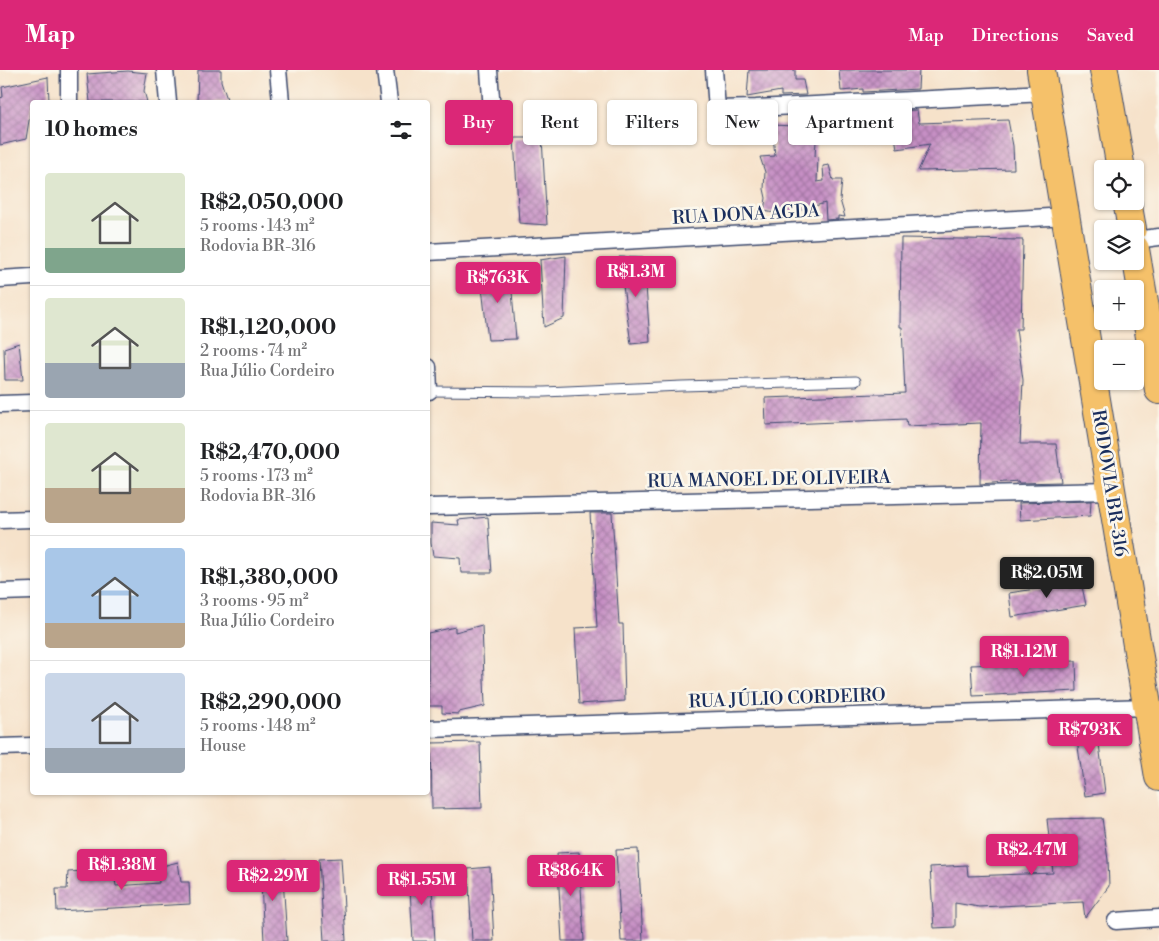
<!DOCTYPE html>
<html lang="en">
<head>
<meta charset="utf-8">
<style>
  body { margin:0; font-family:"Libre Bodoni",serif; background:#f6f6f6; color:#202124; height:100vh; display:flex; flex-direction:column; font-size:19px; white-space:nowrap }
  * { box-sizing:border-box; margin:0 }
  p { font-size:16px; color:#757577 }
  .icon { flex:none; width:28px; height:28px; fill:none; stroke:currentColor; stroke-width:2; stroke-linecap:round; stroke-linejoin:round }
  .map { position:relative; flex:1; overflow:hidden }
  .details { position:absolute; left:30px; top:30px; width:400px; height:695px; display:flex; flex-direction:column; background:#fff; border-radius:5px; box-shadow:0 1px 4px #0004 }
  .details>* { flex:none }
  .hud { position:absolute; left:445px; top:30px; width:475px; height:45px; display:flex; gap:10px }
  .buttons { position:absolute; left:1094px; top:90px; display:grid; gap:10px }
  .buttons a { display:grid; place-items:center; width:50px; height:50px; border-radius:5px; background:#fff; box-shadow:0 1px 4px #0004; font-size:25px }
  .price { position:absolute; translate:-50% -42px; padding:0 11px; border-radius:5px; background:#db2777; color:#fff; font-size:16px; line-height:32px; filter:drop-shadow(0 1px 2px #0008) }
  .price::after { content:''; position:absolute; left:50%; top:30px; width:15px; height:11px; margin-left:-8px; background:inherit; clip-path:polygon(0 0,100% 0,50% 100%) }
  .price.current { background:#222; color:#fff }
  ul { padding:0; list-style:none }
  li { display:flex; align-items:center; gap:15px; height:125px; padding:0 15px }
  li+li { border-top:1px solid #e0e0e0 }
  li span { display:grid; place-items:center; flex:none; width:140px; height:100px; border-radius:5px; color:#555 }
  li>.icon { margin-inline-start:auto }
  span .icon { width:60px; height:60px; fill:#fffc; stroke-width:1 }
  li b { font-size:21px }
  h2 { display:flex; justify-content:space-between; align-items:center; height:60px; padding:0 15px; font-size:21px }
  .pill { padding:0 18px; border-radius:5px; background:#fff; box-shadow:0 1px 4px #0004; font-size:18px; line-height:45px }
  .pill.current { background:#db2777; color:#fff }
  header { display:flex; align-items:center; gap:30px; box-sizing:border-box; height:70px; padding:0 25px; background:#db2777; color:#fff }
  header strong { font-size:24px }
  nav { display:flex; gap:28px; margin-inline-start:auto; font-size:18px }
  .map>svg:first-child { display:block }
  .building { fill:url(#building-cross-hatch) }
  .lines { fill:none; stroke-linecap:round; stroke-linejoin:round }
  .service-casing { stroke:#3c4a6e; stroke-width:11 }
  .minor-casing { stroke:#3c4a6e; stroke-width:19 }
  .trunk-casing { stroke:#3c4a6e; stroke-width:30 }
  .service { stroke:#fff; stroke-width:9 }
  .minor { stroke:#fff; stroke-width:16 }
  .trunk { stroke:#f5c16b; stroke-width:28 }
  .labels { text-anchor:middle; stroke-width:5; stroke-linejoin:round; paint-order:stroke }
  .street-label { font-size:18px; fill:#1b2f5e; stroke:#fbf7ec }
</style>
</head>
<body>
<header>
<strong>Map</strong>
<nav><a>Map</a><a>Directions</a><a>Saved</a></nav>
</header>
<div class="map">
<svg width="1159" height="871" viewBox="0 0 1159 871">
  <defs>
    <pattern id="building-cross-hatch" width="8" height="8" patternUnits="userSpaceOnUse" patternTransform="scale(1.25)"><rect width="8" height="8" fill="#c68fc4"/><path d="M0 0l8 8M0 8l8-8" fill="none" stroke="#a075a2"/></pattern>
  </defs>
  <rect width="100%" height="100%" fill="#fbf7ec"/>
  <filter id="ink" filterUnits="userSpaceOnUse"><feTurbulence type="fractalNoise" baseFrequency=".02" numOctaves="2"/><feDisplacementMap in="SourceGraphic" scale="10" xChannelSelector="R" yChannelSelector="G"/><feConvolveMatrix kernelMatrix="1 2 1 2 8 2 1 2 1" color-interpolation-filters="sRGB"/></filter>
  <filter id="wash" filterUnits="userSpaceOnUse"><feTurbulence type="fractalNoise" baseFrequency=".0096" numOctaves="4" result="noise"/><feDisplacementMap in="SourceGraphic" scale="20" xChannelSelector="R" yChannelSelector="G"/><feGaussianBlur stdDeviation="1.12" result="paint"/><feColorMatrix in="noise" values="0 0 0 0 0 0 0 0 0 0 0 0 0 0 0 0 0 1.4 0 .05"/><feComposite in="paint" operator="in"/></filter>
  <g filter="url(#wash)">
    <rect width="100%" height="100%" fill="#f6e2ca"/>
    <g id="blocks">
      <!-- building -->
      <g class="building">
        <polygon points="198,0 221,0 221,11 228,32 197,32"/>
        <polygon points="749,0 795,0 795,10 803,10 806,25 781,26 781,21 747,27"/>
        <polygon points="839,0 919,0 918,19 863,22 863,19 841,21"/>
        <polygon points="128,1 147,3 144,21 147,32 90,32 87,4"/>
        <polygon points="48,7 49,32 32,32 26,69 0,75 0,28 3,27 2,17"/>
        <polygon points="917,40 919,53 1008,50 1013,76 1014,99 918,101 930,74 897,79 895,66 895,41"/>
        <polygon points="772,55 817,57 815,86 818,87 817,112 824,111 823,96 829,95 833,110 842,110 840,130 845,147 838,146 838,149 826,150 825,133 785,145 764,141 766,128 764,119 765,102 760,87 775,86"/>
        <polygon points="514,68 542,68 547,155 519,153"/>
        <polygon points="901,168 1023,170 1021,259 1016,259 1023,310 1020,374 1056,374 1061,412 1019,413 1019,411 980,414 981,353 907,356 906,349 766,355 765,328 905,323 902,257 900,257"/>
        <polygon points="566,186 564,248 544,257 540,190"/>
        <polygon points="619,187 644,188 650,272 631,274"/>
        <polygon points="510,198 516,269 488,270 480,200"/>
        <polygon points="19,273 23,310 5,310 4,278"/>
        <polygon points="1091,431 1090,446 1020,450 1019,433"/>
        <polygon points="590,443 612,443 619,554 623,554 625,631 579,634 575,558 597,557"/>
        <polygon points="488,447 492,503 461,503 460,488 433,486 431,473 431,453 459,455 458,450"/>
        <polygon points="1081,512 1086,535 1012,547 1009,523"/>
        <polygon points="482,555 485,636 459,642 459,644 442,643 442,636 428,636 428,563 455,557 455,562"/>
        <polygon points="1076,591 1077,621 973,626 971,595"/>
        <polygon points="1074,649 1096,649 1105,723 1085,726"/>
        <polygon points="480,672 482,738 432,739 431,673"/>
        <polygon points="1102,748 1108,790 1109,816 1085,848 1083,832 979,837 955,833 955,857 934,858 930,797 967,795 968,806 1053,803 1047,749"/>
        <polygon points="638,779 643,871 621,871 616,780"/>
        <polygon points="579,782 584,871 562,871 557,783"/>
        <polygon points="341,788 346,871 324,871 319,789"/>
        <polygon points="178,792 181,812 189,812 190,834 57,841 56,819 67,819 68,802 101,800 113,797 116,816 159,813 158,797"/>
        <polygon points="282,792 287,871 264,871 260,793"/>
        <polygon points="490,797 494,871 472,871 468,799"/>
        <polygon points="431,801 435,871 413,871 409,802"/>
      </g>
    </g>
  </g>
  <g filter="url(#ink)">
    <use href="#blocks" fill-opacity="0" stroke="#3c4a6e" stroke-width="1"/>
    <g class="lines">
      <!-- service casing -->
      <g class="service-casing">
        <polyline id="service" points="429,321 544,322 682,316 856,311"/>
      </g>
      <!-- minor casing -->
      <g class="minor-casing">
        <g id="minor">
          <polyline points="69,0 69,32"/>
          <polyline points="165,0 168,32"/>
          <polyline points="278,0 281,32"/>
          <polyline points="385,0 389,32"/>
          <polyline points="489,0 492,41"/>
          <polyline points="714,0 717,39 756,38 1046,23"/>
          <polyline points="1135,170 1159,167"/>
          <polyline points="428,182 1067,146"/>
          <polyline points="0,209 32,207"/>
          <polyline points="428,297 429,321 428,321"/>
          <polyline points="0,334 32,333"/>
          <polyline points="428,437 1111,421"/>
          <polyline points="0,450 32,449"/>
          <polyline points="0,522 32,521"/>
          <polyline points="428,659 1148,637"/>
          <polyline points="0,677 32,676"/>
          <polyline points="1116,851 1159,848"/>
        </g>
      </g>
      <!-- trunk casing -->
      <g class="trunk-casing">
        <g id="trunk">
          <polyline points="1041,0 1159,707"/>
          <polyline points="1104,0 1121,99"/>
          <polyline points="1127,131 1132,159"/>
          <polyline points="1135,179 1159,320"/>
        </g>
      </g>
      <!-- service -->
      <use href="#service" class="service"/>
      <!-- minor -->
      <use href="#minor" class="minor"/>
      <!-- trunk -->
      <use href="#trunk" class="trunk"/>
    </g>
  </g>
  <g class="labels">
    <!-- street labels -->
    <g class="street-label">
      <text transform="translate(746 144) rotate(-3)" y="6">RUA DONA AGDA</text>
      <text transform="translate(769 409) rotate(-1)" y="6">RUA MANOEL DE OLIVEIRA</text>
      <text transform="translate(1110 413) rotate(81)" y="6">RODOVIA BR-316</text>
      <text transform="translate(787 628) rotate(-2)" y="6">RUA JÚLIO CORDEIRO</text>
    </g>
  </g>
</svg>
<div class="buttons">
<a><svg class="icon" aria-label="locate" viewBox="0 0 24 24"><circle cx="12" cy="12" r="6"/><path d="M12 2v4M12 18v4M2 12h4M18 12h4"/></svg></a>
<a><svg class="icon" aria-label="layers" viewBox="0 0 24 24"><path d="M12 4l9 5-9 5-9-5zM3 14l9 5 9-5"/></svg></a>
<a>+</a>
<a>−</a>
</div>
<b class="price" style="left:636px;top:228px">R$1.3M</b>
<b class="price" style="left:498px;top:234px">R$763K</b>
<b class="price current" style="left:1047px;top:529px">R$2.05M</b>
<b class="price" style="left:1024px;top:608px">R$1.12M</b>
<b class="price" style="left:1090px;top:686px">R$793K</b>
<b class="price" style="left:1032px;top:806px">R$2.47M</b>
<b class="price" style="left:122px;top:821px">R$1.38M</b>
<b class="price" style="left:571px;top:827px">R$864K</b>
<b class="price" style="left:273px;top:832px">R$2.29M</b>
<b class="price" style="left:422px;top:836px">R$1.55M</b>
<div class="hud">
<a class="pill current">Buy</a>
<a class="pill">Rent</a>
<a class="pill">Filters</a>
<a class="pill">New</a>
<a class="pill">Apartment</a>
</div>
<section class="details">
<h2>10 homes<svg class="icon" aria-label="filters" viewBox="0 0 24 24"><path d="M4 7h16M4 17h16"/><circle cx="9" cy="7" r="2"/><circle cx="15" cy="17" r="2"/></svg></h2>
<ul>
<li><span style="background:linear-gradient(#dfe7d0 75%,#7fa58c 0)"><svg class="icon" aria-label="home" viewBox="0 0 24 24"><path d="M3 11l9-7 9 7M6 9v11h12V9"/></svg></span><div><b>R$2,050,000</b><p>5 rooms · 143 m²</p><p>Rodovia BR-316</p></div></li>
<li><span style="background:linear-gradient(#dfe7d0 65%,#9aa5b1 0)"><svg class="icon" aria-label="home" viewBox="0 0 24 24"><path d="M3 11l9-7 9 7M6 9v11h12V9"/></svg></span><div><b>R$1,120,000</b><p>2 rooms · 74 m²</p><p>Rua Júlio Cordeiro</p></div></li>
<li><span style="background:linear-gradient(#dfe7d0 65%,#b9a48a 0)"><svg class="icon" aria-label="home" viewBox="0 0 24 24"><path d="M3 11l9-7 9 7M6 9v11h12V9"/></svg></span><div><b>R$2,470,000</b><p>5 rooms · 173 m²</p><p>Rodovia BR-316</p></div></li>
<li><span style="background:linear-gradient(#a9c7e8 75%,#b9a48a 0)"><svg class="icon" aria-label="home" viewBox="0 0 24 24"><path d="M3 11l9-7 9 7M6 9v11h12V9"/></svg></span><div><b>R$1,380,000</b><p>3 rooms · 95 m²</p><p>Rua Júlio Cordeiro</p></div></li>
<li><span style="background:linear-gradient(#c9d6e8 75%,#9aa5b1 0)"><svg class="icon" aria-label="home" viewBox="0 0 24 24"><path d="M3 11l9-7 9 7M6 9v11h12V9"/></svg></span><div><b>R$2,290,000</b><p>5 rooms · 148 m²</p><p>House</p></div></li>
</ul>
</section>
</div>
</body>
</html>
